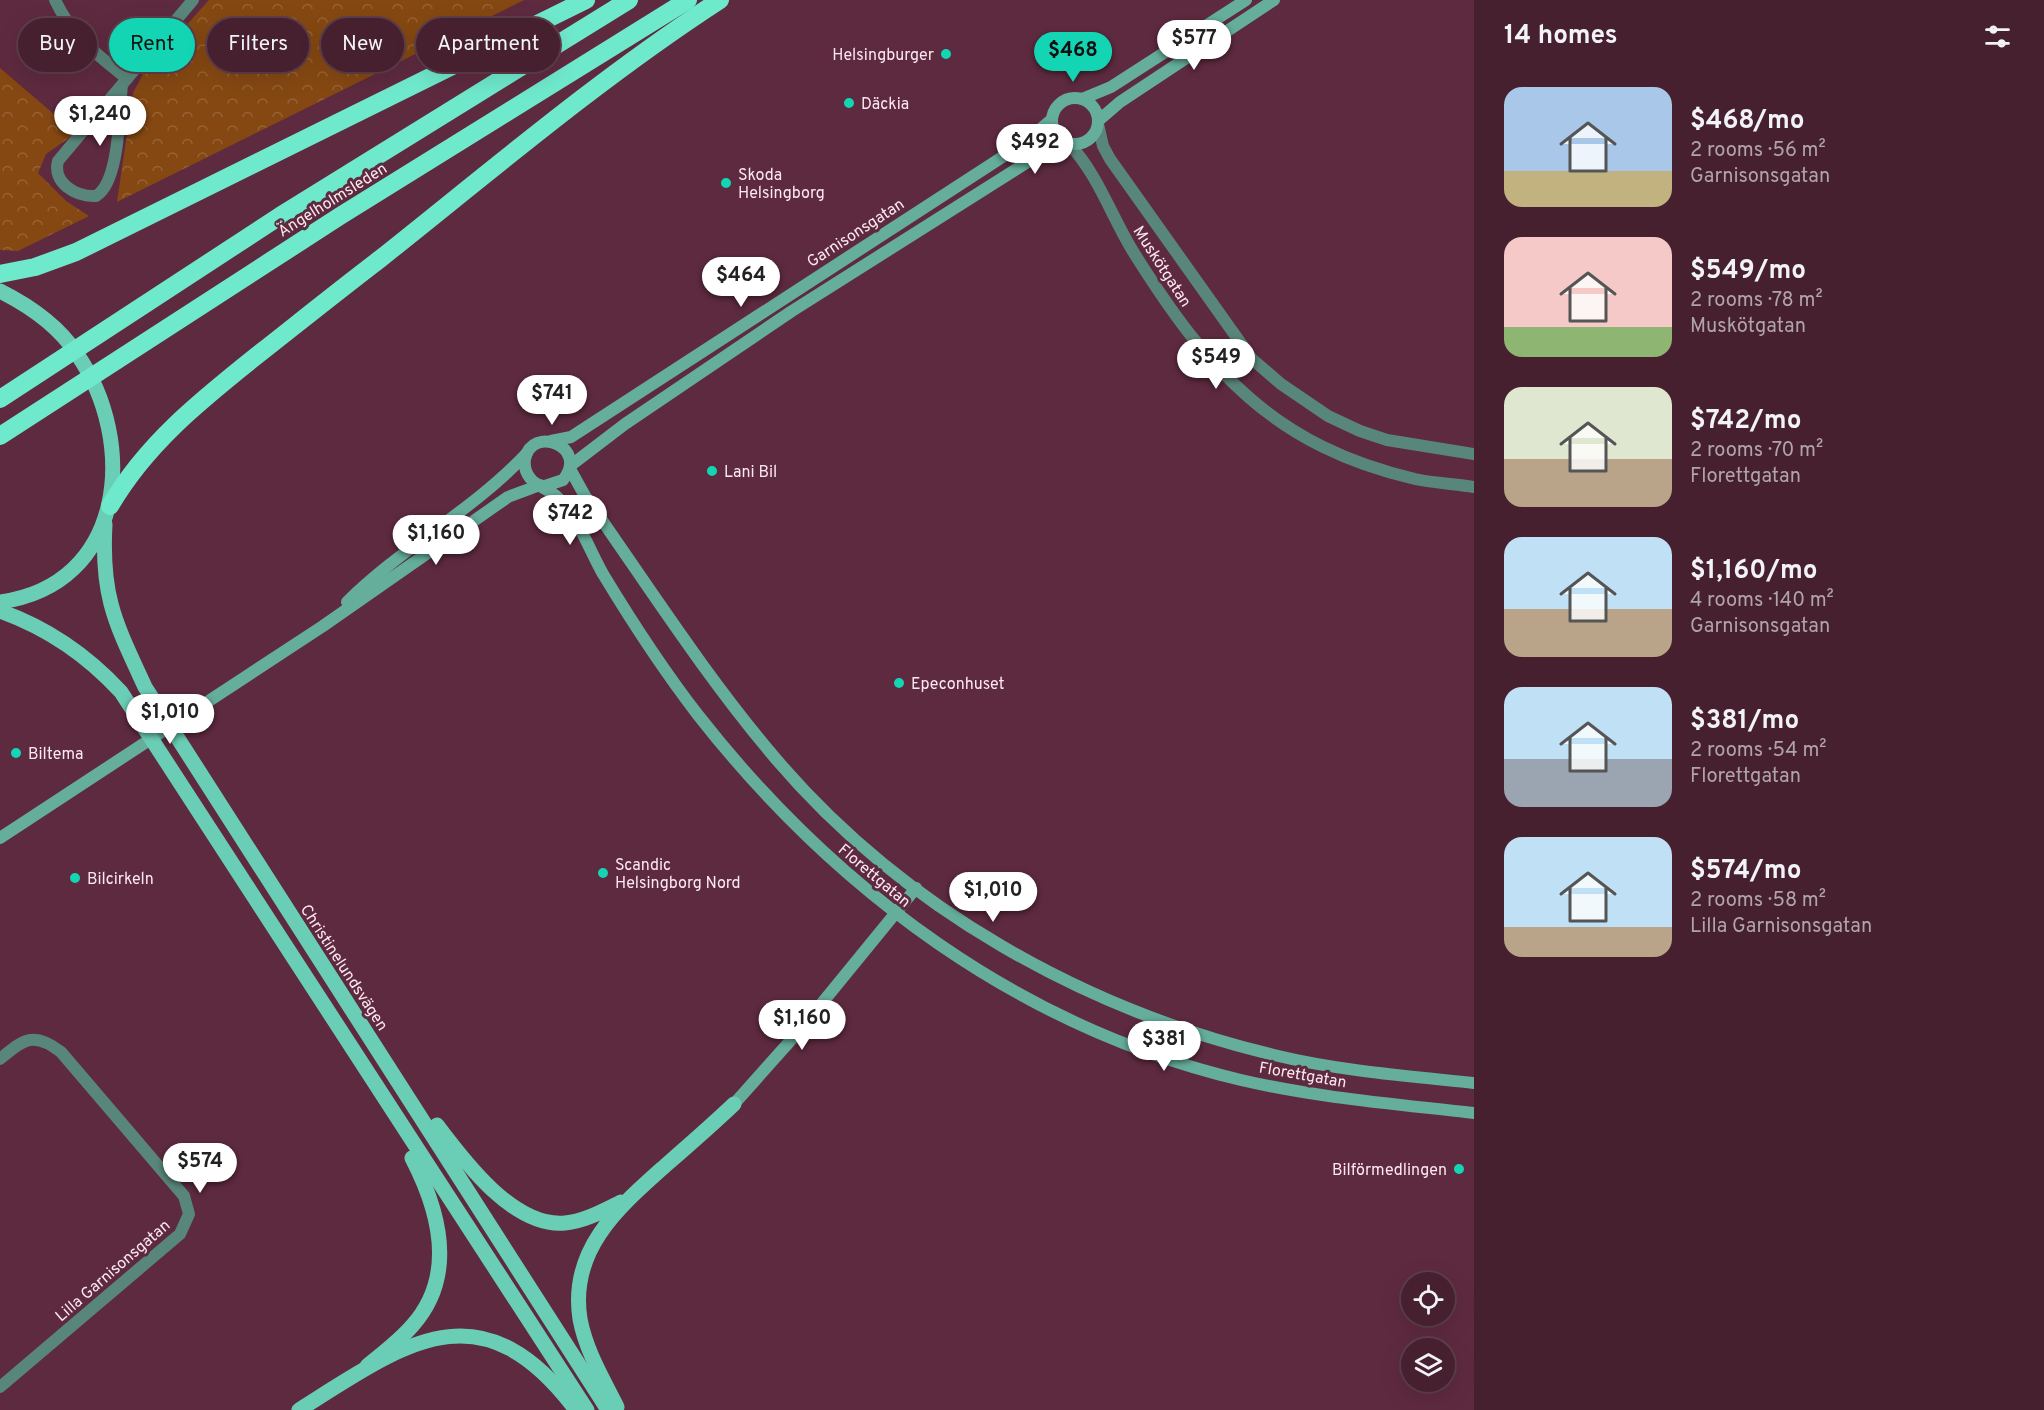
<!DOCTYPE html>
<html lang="en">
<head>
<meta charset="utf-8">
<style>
  body { margin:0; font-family:Overpass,sans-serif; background:#4d2837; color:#f1f3f6; height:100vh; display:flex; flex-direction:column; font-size:22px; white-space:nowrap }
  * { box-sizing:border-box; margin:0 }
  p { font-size:20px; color:#b0a3aa }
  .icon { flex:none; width:33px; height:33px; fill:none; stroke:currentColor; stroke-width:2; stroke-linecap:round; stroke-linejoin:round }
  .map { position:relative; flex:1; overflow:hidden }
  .drawer { display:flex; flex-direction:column; background:#46202f; width:570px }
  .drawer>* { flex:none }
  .top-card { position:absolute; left:18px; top:18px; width:570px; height:54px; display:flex; gap:12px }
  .controls { position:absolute; left:1401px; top:1272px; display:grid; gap:12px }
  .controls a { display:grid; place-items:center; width:54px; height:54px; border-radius:50%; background:#46202f; box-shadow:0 6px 24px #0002,0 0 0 2px #5e3e4b; font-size:30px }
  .price { position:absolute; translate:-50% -51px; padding:0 14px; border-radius:21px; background:#fff; color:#222; font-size:20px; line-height:39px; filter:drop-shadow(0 2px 3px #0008) }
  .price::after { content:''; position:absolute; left:50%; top:36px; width:18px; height:14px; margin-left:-9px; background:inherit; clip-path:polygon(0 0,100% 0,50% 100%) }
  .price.on { background:#13d5b3; color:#111 }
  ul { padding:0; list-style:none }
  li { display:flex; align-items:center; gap:18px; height:150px; padding:0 30px }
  li span { display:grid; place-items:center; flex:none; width:168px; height:120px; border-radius:18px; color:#555 }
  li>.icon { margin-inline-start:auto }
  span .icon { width:72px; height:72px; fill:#fffc; stroke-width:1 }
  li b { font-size:26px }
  h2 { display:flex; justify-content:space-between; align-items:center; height:72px; padding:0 30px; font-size:26px }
  .chip { padding:0 21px; border-radius:27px; background:#46202f; box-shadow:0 6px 24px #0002,0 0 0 2px #5e3e4b; font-size:21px; line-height:54px }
  .chip.on { background:#13d5b3; color:#111 }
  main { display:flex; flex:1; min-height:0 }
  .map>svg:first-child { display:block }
  .park { fill:url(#park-crowns) }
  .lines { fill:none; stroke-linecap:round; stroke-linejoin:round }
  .street { stroke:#59867a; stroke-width:12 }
  .secondary { stroke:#64ae9b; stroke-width:12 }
  .primary { stroke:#6acdb5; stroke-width:15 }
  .highway { stroke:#6fe9cc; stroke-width:18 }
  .poi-dot { fill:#13d5b3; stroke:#5e2a3f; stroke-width:2 }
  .labels { text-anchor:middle; stroke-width:6; stroke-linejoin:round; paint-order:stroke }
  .poi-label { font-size:16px; fill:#fce8ef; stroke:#5e2a3f; text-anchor:start }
  .street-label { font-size:16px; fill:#fce8ef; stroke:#5e2a3f }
</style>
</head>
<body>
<main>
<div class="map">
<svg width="1474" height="1410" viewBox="0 0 1474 1410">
  <defs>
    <pattern id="park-crowns" width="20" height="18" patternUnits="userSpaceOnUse" patternTransform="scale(1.5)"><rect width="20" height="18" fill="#854812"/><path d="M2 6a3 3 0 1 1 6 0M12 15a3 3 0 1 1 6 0" fill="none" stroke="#976235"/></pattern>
  </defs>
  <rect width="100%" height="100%" fill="#5e2a3f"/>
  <!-- park -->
  <g class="park">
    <polygon points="209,0 524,0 117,202 133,93 143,74"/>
    <polygon points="0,68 76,133 46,154 38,173 66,201 89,216 18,251 0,250"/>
  </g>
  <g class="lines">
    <!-- street -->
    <g class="street">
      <path d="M55 0C73 38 95 52 127 79"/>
      <path d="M122 85C119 111 120 182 96 196 76 197 52 183 58 161L193 0"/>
      <polyline points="1098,124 1103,146 1110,159 1252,359 1281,384 1328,416 1360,431 1387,440 1474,454"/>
      <path d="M1069 144C1098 174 1112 218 1134 253 1208 371 1274 446 1415 479 1434 483 1455 484 1474 487"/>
      <path d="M0 1059C24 1039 34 1031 61 1052L184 1196 189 1214 180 1234 0 1387"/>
    </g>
    <!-- secondary -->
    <g class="secondary">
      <circle cx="1075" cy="121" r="23"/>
      <polyline points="1082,99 1111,87 1246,0"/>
      <polyline points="1098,121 1120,102 1274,0"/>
      <polyline points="551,441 571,437 1024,143 1051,120"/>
      <polyline points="570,466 625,424 792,311 1034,158 1067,143"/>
      <path d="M570 469 585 496C647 584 706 677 776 759 903 908 1085 1010 1274 1055 1340 1071 1407 1076 1474 1083"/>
      <path d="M545 486 563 480C590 447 532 424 525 459 524 466 526 473 530 478 536 486 548 489 556 496 577 515 589 549 603 574 632 622 664 671 698 715 836 891 1021 1028 1241 1080 1318 1098 1396 1104 1474 1113"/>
      <path d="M347 602C402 547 474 510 527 453"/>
      <polyline points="0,838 323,626 508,497 540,485"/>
      <polyline points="734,1104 800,1030 916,888"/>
    </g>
    <!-- primary -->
    <g class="primary">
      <path d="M0 291C30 306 58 325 77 354 138 442 126 585 0 602"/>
      <path d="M105 524C101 597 115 622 145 687L608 1410"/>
      <path d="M0 611C48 628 87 655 121 692L587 1410"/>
      <path d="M437 1125C464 1161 514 1228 565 1223 585 1221 603 1211 621 1202"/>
      <path d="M367 1366C383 1353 399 1341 412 1326 457 1276 440 1212 412 1158"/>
      <path d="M617 1407C603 1379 586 1351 580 1319 569 1249 619 1207 666 1165 689 1145 712 1125 734 1104"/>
      <path d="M299 1410C405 1343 481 1284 576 1410"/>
    </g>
    <!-- highway -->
    <g class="highway">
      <polyline points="0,274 35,267 76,252 586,0"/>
      <polyline points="0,399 280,216 629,0"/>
      <polyline points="0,436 340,216 688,0"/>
      <path d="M110 506C146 444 200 401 255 357 297 324 338 291 380 259 492 170 600 78 720 0"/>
    </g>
  </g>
  <!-- markers -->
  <g class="poi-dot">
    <circle cx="946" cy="54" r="6"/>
    <circle cx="849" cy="103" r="6"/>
    <circle cx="726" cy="183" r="6"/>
    <circle cx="712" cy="471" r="6"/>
    <circle cx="899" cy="683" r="6"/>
    <circle cx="16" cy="753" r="6"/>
    <circle cx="603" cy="873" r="6"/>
    <circle cx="75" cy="878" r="6"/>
    <circle cx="1459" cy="1169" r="6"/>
  </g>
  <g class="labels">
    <!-- poi labels -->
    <g class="poi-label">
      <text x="934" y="60" text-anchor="end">Helsingburger</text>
      <text x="861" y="109">Däckia</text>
      <text x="738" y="180">Skoda<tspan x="738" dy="18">Helsingborg</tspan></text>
      <text x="724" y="477">Lani Bil</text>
      <text x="911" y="689">Epeconhuset</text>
      <text x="28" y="759">Biltema</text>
      <text x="615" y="870">Scandic<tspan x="615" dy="18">Helsingborg Nord</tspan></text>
      <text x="87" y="884">Bilcirkeln</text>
      <text x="1447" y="1175" text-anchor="end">Bilförmedlingen</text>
    </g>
    <!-- street labels -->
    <g class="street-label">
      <text transform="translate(332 199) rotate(-32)" y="6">Ängelholmsleden</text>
      <text transform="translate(855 232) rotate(-33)" y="6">Garnisonsgatan</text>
      <text transform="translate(1163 266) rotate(57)" y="6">Muskötgatan</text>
      <text transform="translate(875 875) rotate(40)" y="6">Florettgatan</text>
      <text transform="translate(345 967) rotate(57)" y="6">Christinelundsvägen</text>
      <text transform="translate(1303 1074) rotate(10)" y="6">Florettgatan</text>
      <text transform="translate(112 1270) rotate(-41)" y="6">Lilla Garnisonsgatan</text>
    </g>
  </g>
</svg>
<div class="controls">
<a><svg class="icon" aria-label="locate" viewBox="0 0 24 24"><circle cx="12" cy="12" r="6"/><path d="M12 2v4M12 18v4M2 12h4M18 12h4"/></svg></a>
<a><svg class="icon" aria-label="layers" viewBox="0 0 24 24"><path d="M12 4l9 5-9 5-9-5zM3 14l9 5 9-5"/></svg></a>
</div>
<b class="price" style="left:1194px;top:71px">$577</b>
<b class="price on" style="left:1073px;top:83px">$468</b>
<b class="price" style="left:100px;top:147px">$1,240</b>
<b class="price" style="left:1035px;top:175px">$492</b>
<b class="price" style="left:741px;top:308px">$464</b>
<b class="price" style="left:1216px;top:390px">$549</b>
<b class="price" style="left:552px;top:426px">$741</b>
<b class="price" style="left:570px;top:546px">$742</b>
<b class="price" style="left:436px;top:566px">$1,160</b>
<b class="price" style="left:170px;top:745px">$1,010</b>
<b class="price" style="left:993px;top:923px">$1,010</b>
<b class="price" style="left:802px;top:1051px">$1,160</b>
<b class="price" style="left:1164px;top:1072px">$381</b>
<b class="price" style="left:200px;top:1194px">$574</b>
<div class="top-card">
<a class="chip">Buy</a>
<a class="chip on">Rent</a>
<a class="chip">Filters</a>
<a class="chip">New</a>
<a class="chip">Apartment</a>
</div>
</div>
<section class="drawer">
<h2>14 homes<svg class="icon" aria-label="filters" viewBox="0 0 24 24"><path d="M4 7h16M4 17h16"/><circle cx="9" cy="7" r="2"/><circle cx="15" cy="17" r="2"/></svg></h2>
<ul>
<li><span style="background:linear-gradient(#a9c7e8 70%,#c2b280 0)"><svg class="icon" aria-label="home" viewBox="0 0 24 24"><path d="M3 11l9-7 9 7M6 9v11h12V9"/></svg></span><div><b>$468/mo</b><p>2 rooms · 56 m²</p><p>Garnisonsgatan</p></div></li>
<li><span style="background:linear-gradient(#f6c9c9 75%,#8fb573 0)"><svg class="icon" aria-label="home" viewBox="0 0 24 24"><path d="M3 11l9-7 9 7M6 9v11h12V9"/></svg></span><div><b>$549/mo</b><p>2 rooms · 78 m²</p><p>Muskötgatan</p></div></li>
<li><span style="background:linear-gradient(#dfe7d0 60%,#b9a48a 0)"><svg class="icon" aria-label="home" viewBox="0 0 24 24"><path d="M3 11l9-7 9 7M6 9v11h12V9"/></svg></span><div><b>$742/mo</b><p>2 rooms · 70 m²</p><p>Florettgatan</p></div></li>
<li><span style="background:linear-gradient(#bfe0f5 60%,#b9a48a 0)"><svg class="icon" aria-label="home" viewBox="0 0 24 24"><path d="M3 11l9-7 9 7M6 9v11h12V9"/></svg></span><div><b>$1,160/mo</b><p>4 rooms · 140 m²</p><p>Garnisonsgatan</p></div></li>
<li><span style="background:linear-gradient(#bfe0f5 60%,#9aa5b1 0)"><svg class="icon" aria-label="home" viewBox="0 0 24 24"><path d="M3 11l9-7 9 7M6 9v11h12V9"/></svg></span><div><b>$381/mo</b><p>2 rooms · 54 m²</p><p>Florettgatan</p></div></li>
<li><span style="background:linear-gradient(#bfe0f5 75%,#b9a48a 0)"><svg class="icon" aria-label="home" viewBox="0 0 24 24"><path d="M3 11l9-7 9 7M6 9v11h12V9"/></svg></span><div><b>$574/mo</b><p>2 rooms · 58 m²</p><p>Lilla Garnisonsgatan</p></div></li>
</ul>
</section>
</main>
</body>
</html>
